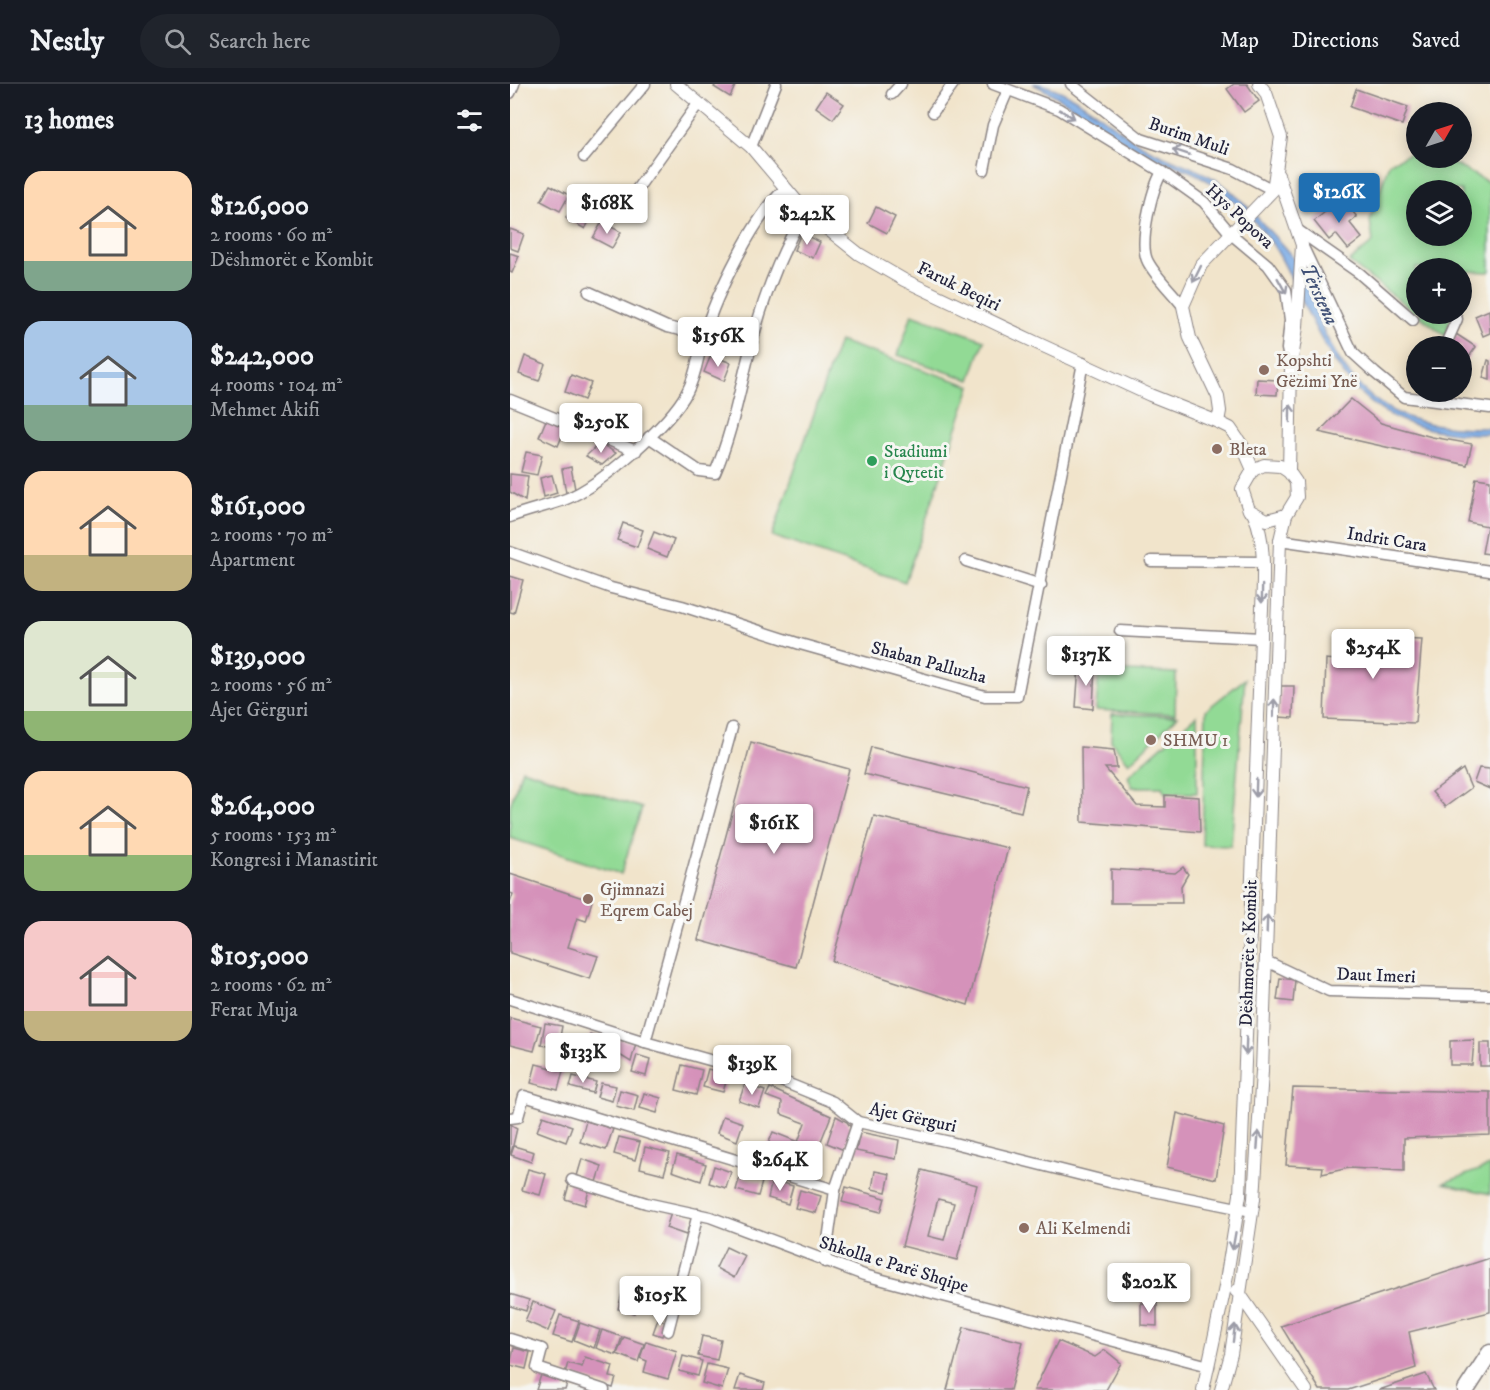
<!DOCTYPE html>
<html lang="en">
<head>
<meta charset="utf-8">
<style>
  body { margin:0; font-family:"IM FELL DW Pica",serif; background:#20242c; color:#f1f3f6; height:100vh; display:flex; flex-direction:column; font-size:22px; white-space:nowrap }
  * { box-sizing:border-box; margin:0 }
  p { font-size:20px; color:#9ea1a6 }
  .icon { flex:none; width:33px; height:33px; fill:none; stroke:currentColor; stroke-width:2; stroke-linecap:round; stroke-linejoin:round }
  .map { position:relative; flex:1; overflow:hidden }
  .sheet { display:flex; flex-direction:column; background:#171b24; width:510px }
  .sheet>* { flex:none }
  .needle { width:39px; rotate:51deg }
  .tools { position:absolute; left:896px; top:18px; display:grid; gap:12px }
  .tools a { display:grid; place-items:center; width:66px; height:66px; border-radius:50%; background:#171b24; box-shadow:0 3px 15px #0003; font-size:30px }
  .price { position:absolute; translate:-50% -51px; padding:0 14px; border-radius:6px; background:#fff; color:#222; font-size:20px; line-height:39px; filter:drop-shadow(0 2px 3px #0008) }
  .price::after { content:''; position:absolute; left:50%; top:36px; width:18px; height:14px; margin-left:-9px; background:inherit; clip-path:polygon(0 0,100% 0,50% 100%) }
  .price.active { background:#1f6fb2; color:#fff }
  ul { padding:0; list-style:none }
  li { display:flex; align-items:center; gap:18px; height:150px; padding:0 24px }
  li span { display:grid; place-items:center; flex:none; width:168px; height:120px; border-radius:18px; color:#555 }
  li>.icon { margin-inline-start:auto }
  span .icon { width:72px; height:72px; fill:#fffc; stroke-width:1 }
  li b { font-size:26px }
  h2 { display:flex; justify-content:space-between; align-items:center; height:72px; padding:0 24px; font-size:26px }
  header { display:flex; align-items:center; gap:36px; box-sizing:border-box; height:84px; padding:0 30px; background:#171b24; border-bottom:2px solid #363941 }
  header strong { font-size:28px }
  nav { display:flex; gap:33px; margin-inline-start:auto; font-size:21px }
  .search { width:420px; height:54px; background:#20242c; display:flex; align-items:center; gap:15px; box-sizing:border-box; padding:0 21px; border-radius:33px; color:#9ea1a6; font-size:22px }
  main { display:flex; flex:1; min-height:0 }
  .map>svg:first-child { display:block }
  .green { fill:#92da95; stroke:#5a7e68; stroke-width:1.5; fill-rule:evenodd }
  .water { fill:#7cace6; stroke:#4f6790; stroke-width:1.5 }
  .building { fill:#d592ba; fill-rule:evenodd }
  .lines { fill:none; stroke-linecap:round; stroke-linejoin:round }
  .minor-casing { stroke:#8a8383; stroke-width:13 }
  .tertiary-casing { stroke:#8a8383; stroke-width:14 }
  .primary-casing { stroke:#8a8383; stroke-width:19 }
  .minor { stroke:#fff; stroke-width:10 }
  .tertiary { stroke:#fff; stroke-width:12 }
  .primary { stroke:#fff; stroke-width:16 }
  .oneway { stroke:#9c9ca7 }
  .education-dot { fill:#8d6e63; stroke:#f6f6f2; stroke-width:2 }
  .leisure-dot { fill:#2e9e5b; stroke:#f6f6f2; stroke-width:2 }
  .labels { text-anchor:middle; stroke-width:6; stroke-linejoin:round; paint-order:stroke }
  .street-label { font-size:18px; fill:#22223b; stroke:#f6f6f2 }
  .education-label { font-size:18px; fill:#785e54; stroke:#f6f6f2; text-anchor:start }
  .leisure-label { font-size:18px; fill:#27864d; stroke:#f6f6f2; text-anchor:start }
  .water-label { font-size:20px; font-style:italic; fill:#425277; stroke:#f6f6f2 }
</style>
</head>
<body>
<header>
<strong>Nestly</strong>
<div class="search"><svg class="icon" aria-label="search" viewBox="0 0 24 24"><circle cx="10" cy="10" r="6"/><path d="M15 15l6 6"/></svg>Search here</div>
<nav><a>Map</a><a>Directions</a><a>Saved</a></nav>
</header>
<main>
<section class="sheet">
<h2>13 homes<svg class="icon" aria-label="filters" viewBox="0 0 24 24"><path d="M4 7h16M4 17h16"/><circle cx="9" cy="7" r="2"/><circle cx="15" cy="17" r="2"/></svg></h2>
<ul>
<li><span style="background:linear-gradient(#ffd9b3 75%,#7fa58c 0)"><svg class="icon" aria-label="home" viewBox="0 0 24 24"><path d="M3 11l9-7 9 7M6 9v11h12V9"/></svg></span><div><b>$126,000</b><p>2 rooms · 60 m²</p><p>Dëshmorët e Kombit</p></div></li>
<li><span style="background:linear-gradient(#a9c7e8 70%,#7fa58c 0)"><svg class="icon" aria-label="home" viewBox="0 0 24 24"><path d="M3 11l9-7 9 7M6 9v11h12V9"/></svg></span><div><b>$242,000</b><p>4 rooms · 104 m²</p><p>Mehmet Akifi</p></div></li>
<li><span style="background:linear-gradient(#ffd9b3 70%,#c2b280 0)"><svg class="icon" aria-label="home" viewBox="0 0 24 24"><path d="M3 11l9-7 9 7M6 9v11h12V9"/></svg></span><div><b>$161,000</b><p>2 rooms · 70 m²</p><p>Apartment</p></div></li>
<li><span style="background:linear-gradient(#dfe7d0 75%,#8fb573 0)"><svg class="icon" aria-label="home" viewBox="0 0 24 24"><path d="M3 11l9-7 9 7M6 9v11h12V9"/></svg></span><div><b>$139,000</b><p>2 rooms · 56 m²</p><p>Ajet Gërguri</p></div></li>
<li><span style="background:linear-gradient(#ffd9b3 70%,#8fb573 0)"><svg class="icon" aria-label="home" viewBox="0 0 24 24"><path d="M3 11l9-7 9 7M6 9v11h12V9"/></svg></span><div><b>$264,000</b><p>5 rooms · 153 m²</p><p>Kongresi i Manastirit</p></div></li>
<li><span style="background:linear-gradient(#f6c9c9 75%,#c2b280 0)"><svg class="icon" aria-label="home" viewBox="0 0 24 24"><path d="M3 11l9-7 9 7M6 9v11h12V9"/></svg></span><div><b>$105,000</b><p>2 rooms · 62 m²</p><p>Ferat Muja</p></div></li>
</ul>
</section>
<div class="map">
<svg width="980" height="1306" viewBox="0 0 980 1306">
  <rect width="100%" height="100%" fill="#f6f6f2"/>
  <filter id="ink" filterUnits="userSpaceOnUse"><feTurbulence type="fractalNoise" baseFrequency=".0167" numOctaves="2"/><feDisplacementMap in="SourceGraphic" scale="12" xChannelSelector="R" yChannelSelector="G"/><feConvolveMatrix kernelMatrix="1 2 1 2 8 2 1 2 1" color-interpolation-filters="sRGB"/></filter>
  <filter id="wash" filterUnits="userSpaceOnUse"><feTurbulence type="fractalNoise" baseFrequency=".008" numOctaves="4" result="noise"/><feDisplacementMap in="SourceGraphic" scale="24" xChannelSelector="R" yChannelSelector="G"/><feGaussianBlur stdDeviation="1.35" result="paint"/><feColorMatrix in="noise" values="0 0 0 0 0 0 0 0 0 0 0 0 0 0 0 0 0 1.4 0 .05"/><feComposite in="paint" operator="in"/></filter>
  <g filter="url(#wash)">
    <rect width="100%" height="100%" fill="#f1e4cb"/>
    <!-- green -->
    <g class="green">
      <path d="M906 67V74H932L980 99V186L979 188 953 187 951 192V184H906V229L839 178 863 158 860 136 879 79ZM906 106H951V152H906Z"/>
      <polygon points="402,230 474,256 460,296 388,271"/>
      <polygon points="907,230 941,230 936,252"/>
      <polygon points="329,257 461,302 395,498 262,452"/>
      <polygon points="589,586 666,589 665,630 586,626"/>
      <polygon points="735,595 721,762 692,761 696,626"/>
      <polygon points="602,630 668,632 619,679 601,657"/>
      <polygon points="687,631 687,709 655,709 652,703 622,703 618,692"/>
      <polygon points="12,685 132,724 111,790 0,754 0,722"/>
      <polygon points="980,1082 980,1110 933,1099"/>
    </g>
    <!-- water -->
    <path class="water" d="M523 0C554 0 596 37 621 54 646 72 676 79 703 94 721 104 740 125 753 140 764 152 777 165 786 178 799 200 804 227 815 250 851 325 899 346 980 344V350C870 351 837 311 792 217 780 193 770 167 752 146 736 127 712 104 690 92 672 82 650 78 631 68 594 47 562 18 523 0Z"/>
    <g id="blocks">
      <!-- building -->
      <g class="building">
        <polygon points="206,0 226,0 220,13 204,3"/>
        <polygon points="724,0 737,0 749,17 734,28 717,5"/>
        <polygon points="846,5 898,23 892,41 840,23"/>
        <polygon points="316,8 334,20 323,35 306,23"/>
        <polygon points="40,101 59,111 50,127 31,117"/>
        <polygon points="832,114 847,133 840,139 852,154 838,165 826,150 819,156 804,137"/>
        <polygon points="65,118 84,128 75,145 56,134"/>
        <polygon points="366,123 385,133 377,149 358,139"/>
        <polygon points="92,138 111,148 102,164 83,154"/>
        <polygon points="0,145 14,150 8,167 0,164"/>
        <polygon points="291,149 310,158 303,174 284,166"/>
        <polygon points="0,169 9,172 2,189 0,188"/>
        <polygon points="979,226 980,249 973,252 965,232"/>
        <polygon points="946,250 966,263 953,281 951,279 951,262 938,262"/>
        <polygon points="201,271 221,279 214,297 194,288"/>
        <polygon points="15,272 35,280 29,297 9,290"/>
        <polygon points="978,276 980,277 980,296 973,294"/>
        <polygon points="61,291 81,299 74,316 55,308"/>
        <polygon points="747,295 768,296 767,311 746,310"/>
        <polygon points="841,315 871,339 922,353 962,360 957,381 809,348"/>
        <polygon points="36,336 55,345 48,362 29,353"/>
        <polygon points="90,359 106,369 92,381 76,372"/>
        <polygon points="16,368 32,371 27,391 11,388"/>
        <polygon points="61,383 65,405 56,409 52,385"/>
        <polygon points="0,390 18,392 15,417 0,408"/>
        <polygon points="42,391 47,409 34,413 30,394"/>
        <polygon points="966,394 980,396 980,470 972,469 977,442 958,438"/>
        <polygon points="113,439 133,446 127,463 107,456"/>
        <polygon points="144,448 164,456 157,473 137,465"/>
        <polygon points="0,492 13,496 4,529 0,528"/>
        <polygon points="826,552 912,555 905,639 814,635 816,575 826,576"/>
        <polygon points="569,581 585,582 583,625 566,623"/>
        <polygon points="771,602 784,602 783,634 769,633"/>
        <polygon points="241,658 339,685 286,883 188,856"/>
        <polygon points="361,663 517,702 511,728 354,690"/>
        <polygon points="571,663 604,666 607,684 595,684 627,722 655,723 655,711 689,713 690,748 572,738"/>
        <polygon points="969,684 980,685 980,705 964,698"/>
        <polygon points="953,685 961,704 935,723 922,708"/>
        <polygon points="364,732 498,764 458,921 322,877"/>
        <polygon points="673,783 678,790 671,802 672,819 601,819 601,785 665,789"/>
        <polygon points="0,790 82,817 76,837 67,834 58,863 88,872 80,895 0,869 0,819 3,810 0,809"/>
        <polygon points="770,894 785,896 783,918 767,916"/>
        <polygon points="0,934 31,942 24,967 0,961"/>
        <polygon points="35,939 52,942 48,964 31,961"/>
        <polygon points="80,950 100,956 96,974 75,968"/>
        <polygon points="106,954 126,959 121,978 103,967"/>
        <polygon points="54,956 70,963 65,976 56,969 51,975 43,972 41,966 50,967"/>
        <polygon points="964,956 962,981 940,981 940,957"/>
        <rect x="970" y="959" width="10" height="23"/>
        <polygon points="127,971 140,975 136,992 122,988"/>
        <polygon points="26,980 53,987 48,1006 21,999"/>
        <polygon points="172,981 192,986 186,1011 166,1006"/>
        <polygon points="198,985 218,991 213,1008 193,1003"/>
        <polygon points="63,992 86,998 83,1009 60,1003"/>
        <polygon points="91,999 106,1002 102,1017 87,1013"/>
        <polygon points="235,1000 255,1007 249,1024 229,1017"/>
        <polygon points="260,1004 321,1032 303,1077 257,1063 263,1048 288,1058 295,1039 271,1030 272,1018 256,1012"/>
        <polygon points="783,1004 980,1008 980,1051 894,1054 894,1087 839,1084 812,1090 813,1083 776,1081"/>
        <polygon points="110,1006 128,1011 124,1027 106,1022"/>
        <polygon points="134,1009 151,1014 147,1029 130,1024"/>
        <polygon points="667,1029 714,1042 706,1095 657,1083"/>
        <polygon points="33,1032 62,1042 56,1058 27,1047"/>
        <polygon points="213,1032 233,1039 227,1057 207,1049"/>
        <polygon points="326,1032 337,1038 342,1045 334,1066 317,1059"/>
        <polygon points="76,1037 103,1045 96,1066 70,1058"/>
        <polygon points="0,1040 7,1044 1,1070 0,1070"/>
        <polygon points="350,1048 389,1056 386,1075 346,1067"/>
        <polygon points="109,1053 130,1058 125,1076 104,1070"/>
        <polygon points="4,1062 24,1068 21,1078 1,1071"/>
        <polygon points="135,1063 160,1069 154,1090 130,1084"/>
        <polygon points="167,1071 196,1080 191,1097 162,1087"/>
        <polygon points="72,1075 92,1082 87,1098 67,1092"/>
        <polygon points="204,1082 221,1088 216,1104 199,1099"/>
        <polygon points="18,1085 36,1090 30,1111 12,1106"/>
        <path d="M412 1086 467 1101 447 1176 392 1162ZM428 1115 444 1119 434 1156 418 1152Z"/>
        <polygon points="365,1087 380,1090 376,1108 362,1105"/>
        <polygon points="230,1092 252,1098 248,1112 226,1106"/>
        <polygon points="262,1096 283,1102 278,1120 258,1114"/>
        <polygon points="60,1097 80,1103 75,1121 55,1115"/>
        <polygon points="336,1103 375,1114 371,1128 332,1118"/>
        <polygon points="290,1106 311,1112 306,1129 285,1124"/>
        <polygon points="162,1126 182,1133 176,1151 156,1144"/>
        <polygon points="216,1163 235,1172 224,1194 206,1184"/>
        <polygon points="980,1174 980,1228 899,1248 906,1284 838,1306 810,1306 771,1242"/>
        <polygon points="114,1201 130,1205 124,1229 108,1225"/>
        <polygon points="0,1210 19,1216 16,1227 0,1222"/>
        <polygon points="23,1218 46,1227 38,1247 15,1237"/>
        <polygon points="631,1219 647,1219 647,1242 631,1241"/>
        <polygon points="50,1231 69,1237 62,1258 43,1252"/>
        <polygon points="148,1235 157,1238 152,1252 143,1249"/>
        <polygon points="70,1239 90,1246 84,1264 64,1256"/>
        <polygon points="454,1243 513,1258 500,1306 437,1306"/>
        <polygon points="92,1246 112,1253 106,1271 86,1264"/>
        <polygon points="192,1252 211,1256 207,1276 188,1272"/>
        <polygon points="114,1253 134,1260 128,1278 107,1270"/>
        <polygon points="136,1257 167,1267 158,1295 134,1288 137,1277 130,1274"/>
        <polygon points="548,1257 585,1273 595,1266 611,1279 596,1306 524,1306"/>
        <polygon points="4,1264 20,1268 16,1285 0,1281"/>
        <polygon points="173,1272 192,1277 188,1292 169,1287"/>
        <polygon points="75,1273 103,1282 100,1293 106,1294 103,1304 55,1289 58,1279 72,1283"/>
        <polygon points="197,1280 218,1285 212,1305 192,1299"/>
        <polygon points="916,1290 924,1306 869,1306"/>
        <polygon points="31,1291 57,1300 55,1306 26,1306"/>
        <polygon points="230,1291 255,1299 253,1306 225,1306"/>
      </g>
    </g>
  </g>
  <g filter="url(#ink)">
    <use href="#blocks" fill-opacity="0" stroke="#8a8383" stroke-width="1.5"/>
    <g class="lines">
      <!-- minor casing -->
      <g class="minor-casing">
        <g id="minor">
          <polyline points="483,0 549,25 652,88 694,118 721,150 758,181 776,206 780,236 777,265 780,279"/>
          <polyline points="561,0 631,55 723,85 763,106"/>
          <polyline points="0,9 4,0"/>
          <polyline points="382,10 391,0"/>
          <polyline points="423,28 443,0"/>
          <polyline points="241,63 266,0"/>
          <polyline points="74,73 135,0"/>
          <polyline points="474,86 483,41 498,6"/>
          <path d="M652 88C642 105 628 160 638 178 646 193 662 208 673 222"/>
          <polyline points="125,108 188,20"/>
          <polyline points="789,147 849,189 903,236"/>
          <polyline points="792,161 843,269 865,289 894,313 980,324"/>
          <polyline points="79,208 157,243 194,251"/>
          <polyline points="935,262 947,235"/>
          <polyline points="0,316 126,367"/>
          <path d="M139 353 189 387 205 389C224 345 231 297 244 251 255 209 273 165 295 127"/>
          <path d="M0 433C18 426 38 422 56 415 90 402 161 339 177 308 187 290 188 270 194 251 206 211 244 132 275 105"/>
          <polyline points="770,456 980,487"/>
          <polyline points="0,468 101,504 172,522 290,560 475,612 507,612 573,279"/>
          <polyline points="456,477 531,501"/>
          <polyline points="641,477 752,478"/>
          <polyline points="610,547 751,554"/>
          <polyline points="756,877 819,907 980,911"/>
          <polyline points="0,915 135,958 264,994 323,1018 348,1038 440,1058 599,1098 742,1127"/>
          <polyline points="135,958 222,644"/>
          <polyline points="0,1034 8,1033 14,1012 325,1106 315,1178"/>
          <polyline points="62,1096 136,1119 200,1133 354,1191 699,1282"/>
          <polyline points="325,1106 348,1038"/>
          <polyline points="158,1247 188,1130"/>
          <polyline points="0,1255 32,1265 27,1284 94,1306"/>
        </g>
      </g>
      <!-- tertiary casing -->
      <g class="tertiary-casing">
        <g id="tertiary">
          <polyline points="166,0 241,63 295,127 349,170 394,196 529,260 640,311 708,338 720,344 733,363 743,386"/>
          <polyline points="768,91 792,161 787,243 781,281 779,388"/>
          <polyline points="708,338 710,327 708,313 680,254 673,222 691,181 763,106 771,53 756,9 749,0"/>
          <polyline points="726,1207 729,1209 796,1306"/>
          <path d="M693 1306 715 1203 730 1111 751 554C751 519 759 462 744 431"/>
          <polyline points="711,1306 721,1270 744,1115 752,987 770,456 776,431 787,413 786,398 779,388 770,382 754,381 743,386 732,405 739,426 757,436 776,431"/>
        </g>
      </g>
      <!-- primary casing -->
      <g class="primary-casing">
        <polyline id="primary" points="956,1306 980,1269"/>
      </g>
      <!-- minor -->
      <use href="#minor" class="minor"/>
      <!-- tertiary -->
      <use href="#tertiary" class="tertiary"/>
      <!-- primary -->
      <use href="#primary" class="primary"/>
    </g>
    <!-- one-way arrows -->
    <defs><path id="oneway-shaft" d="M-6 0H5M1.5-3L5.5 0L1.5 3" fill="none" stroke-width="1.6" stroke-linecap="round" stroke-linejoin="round" transform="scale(1.5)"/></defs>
    <g class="oneway">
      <use href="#oneway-shaft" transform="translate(557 30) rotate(30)"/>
      <use href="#oneway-shaft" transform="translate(671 68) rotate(-162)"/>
      <use href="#oneway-shaft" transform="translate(687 190) rotate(116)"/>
      <use href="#oneway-shaft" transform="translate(772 202) rotate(61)"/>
      <use href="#oneway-shaft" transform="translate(780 329) rotate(-89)"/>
      <use href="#oneway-shaft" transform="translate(752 510) rotate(91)"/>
      <use href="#oneway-shaft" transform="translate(764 624) rotate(-88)"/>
      <use href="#oneway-shaft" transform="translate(746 704) rotate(92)"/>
      <use href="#oneway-shaft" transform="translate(757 840) rotate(-88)"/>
      <use href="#oneway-shaft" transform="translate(736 962) rotate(92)"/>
      <use href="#oneway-shaft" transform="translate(748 1056) rotate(-86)"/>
      <use href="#oneway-shaft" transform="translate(724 1157) rotate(100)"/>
      <use href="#oneway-shaft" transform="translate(724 1249) rotate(-83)"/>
    </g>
  </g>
  <!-- markers -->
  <g class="education-dot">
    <circle cx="754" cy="286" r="6"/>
    <circle cx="707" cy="365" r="6"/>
    <circle cx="641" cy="656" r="6"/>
    <circle cx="78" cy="815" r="6"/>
    <circle cx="514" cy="1144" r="6"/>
  </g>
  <circle class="leisure-dot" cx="362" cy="377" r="6"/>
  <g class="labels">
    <!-- street labels -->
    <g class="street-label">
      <text transform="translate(679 52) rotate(19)" y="6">Burim Muli</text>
      <text transform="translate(730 132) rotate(43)" y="6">Hys Popova</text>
      <text transform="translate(449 202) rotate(26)" y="6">Faruk Beqiri</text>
      <text transform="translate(877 455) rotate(9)" y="6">Indrit Cara</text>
      <text transform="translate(419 578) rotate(15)" y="6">Shaban Palluzha</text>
      <text transform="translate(738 869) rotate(-88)" y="6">Dëshmorët e Kombit</text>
      <text transform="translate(866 891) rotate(2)" y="6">Daut Imeri</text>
      <text transform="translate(403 1033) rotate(12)" y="6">Ajet Gërguri</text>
      <text transform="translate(384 1180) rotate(17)" y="6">Shkolla e Parë Shqipe</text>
    </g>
    <!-- education labels -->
    <g class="education-label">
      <text x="766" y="282">Kopshti<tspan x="766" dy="21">Gëzimi Ynë</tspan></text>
      <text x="719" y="371">Bleta</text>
      <text x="653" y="662">SHMU 1</text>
      <text x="90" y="811">Gjimnazi<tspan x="90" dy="21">Eqrem Cabej</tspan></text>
      <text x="526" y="1150">Ali Kelmendi</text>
    </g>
    <!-- leisure labels -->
    <g class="leisure-label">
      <text x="374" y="373">Stadiumi<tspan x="374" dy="21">i Qytetit</tspan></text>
    </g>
    <!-- water labels -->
    <g class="water-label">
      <text transform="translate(810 210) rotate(65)" y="7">Tërstena</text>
    </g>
  </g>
</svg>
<div class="tools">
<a><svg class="needle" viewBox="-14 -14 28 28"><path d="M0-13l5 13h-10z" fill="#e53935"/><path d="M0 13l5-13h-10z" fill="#9ea1a6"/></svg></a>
<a><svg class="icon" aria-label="layers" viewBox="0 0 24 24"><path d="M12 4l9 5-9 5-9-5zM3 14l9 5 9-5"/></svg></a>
<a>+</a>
<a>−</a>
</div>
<b class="price active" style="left:829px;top:140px">$126K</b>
<b class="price" style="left:97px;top:151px">$168K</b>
<b class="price" style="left:297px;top:162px">$242K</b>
<b class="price" style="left:208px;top:284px">$156K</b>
<b class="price" style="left:91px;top:370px">$250K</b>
<b class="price" style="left:863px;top:596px">$254K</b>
<b class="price" style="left:576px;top:603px">$137K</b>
<b class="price" style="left:264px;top:771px">$161K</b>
<b class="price" style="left:73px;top:1000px">$133K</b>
<b class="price" style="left:242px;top:1012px">$139K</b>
<b class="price" style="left:270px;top:1108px">$264K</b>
<b class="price" style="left:639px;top:1230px">$202K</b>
<b class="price" style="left:150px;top:1243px">$105K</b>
</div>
</main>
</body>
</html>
